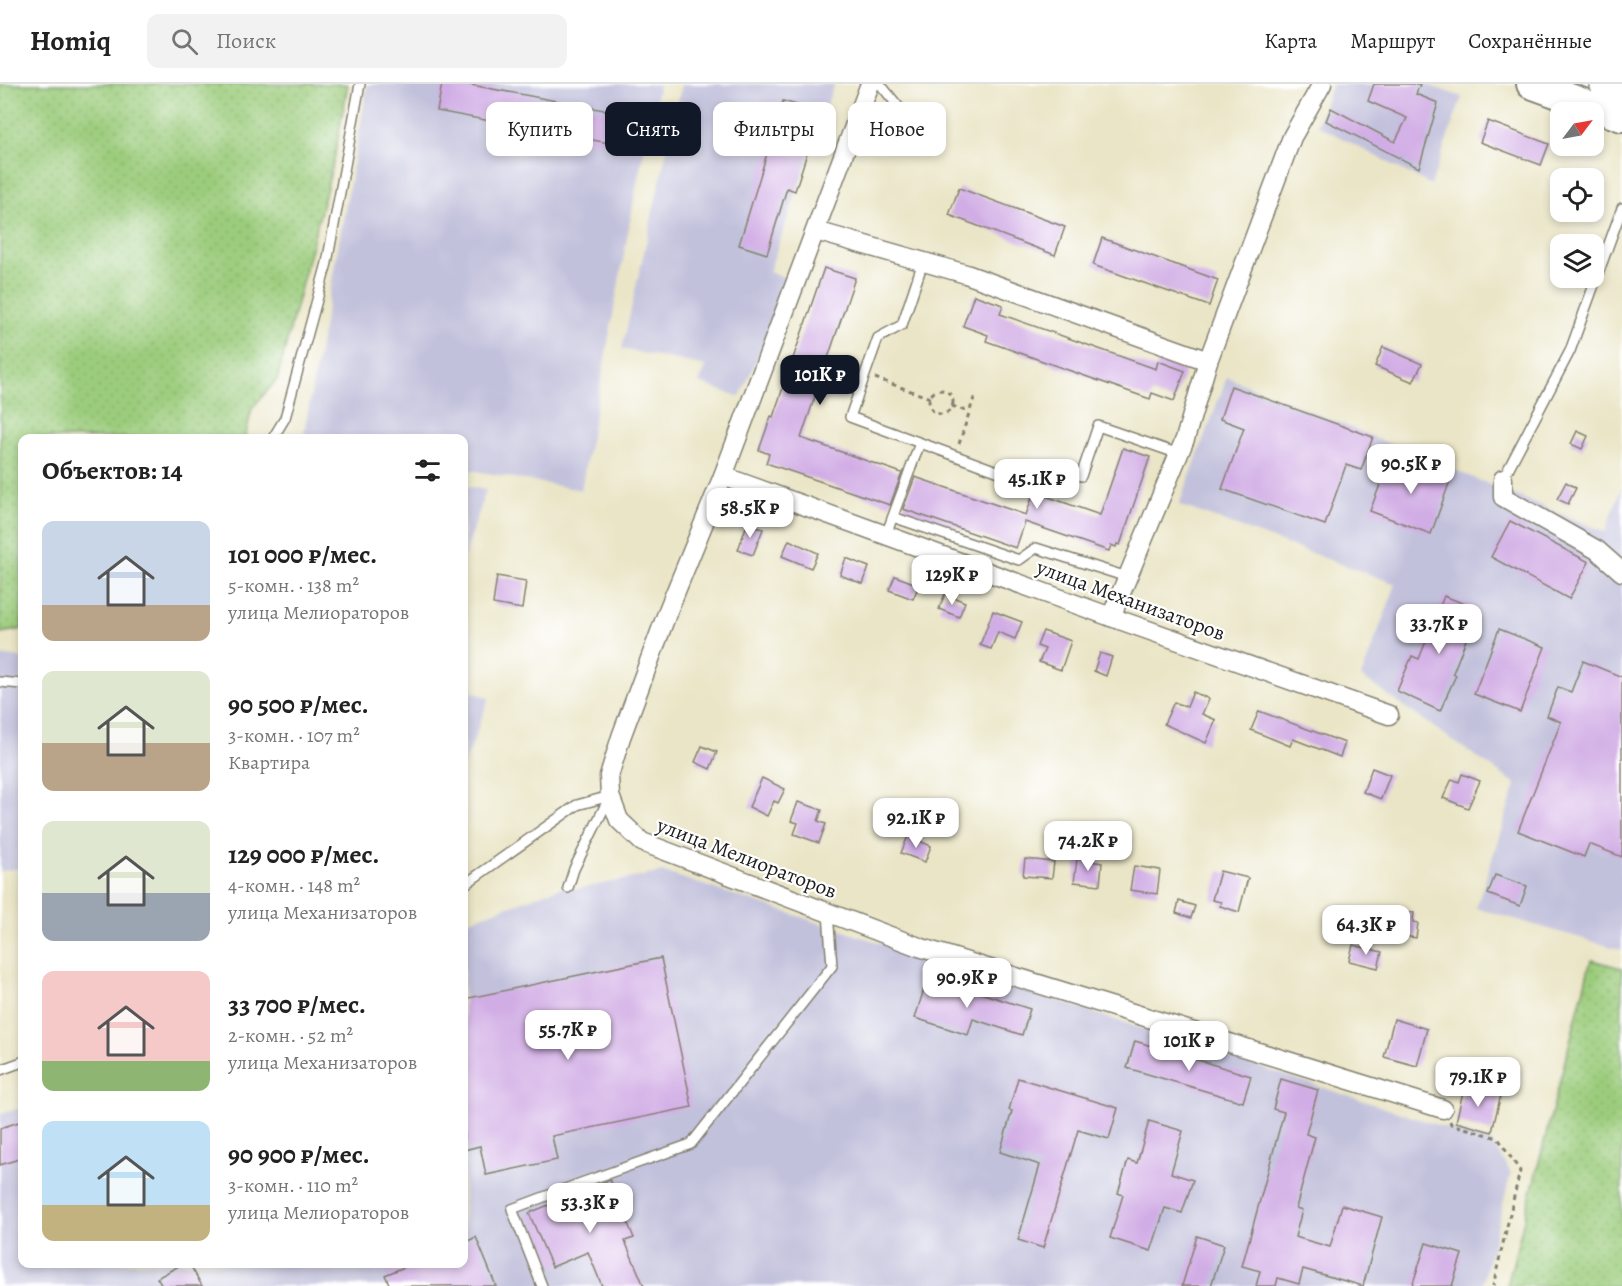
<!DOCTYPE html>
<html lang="ru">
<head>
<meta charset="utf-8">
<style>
  body { margin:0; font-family:Alegreya,serif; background:#f2f2f2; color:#222; height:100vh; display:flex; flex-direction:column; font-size:22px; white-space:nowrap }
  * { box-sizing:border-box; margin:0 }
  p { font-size:20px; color:#767676 }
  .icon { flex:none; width:33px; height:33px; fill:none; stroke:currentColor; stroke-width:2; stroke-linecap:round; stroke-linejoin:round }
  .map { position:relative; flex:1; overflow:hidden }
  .sheet { position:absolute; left:18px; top:350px; width:450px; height:834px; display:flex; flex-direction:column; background:#fff; border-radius:12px; box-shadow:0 3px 9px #0003 }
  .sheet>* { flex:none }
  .banner { position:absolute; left:486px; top:18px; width:570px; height:54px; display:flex; gap:12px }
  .needle { width:39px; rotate:58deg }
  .fabs { position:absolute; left:1550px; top:18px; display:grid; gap:12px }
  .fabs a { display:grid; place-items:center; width:54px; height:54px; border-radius:12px; background:#fff; box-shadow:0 3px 9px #0003; font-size:30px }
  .price { position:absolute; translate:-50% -51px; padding:0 14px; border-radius:12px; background:#fff; color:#222; font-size:20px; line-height:39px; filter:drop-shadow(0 2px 3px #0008) }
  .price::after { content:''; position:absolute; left:50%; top:36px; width:18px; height:14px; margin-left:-9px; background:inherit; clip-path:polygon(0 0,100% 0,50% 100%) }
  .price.on { background:#111827; color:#fff }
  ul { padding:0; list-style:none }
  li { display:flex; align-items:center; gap:18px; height:150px; padding:0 24px }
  li span { display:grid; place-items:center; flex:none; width:168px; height:120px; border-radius:12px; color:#555 }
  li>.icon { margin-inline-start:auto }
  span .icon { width:72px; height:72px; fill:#fffc; stroke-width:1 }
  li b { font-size:26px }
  h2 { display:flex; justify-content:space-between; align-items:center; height:72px; padding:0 24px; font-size:26px }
  .pill { padding:0 21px; border-radius:12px; background:#fff; box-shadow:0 3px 9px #0003; font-size:21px; line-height:54px }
  .pill.on { background:#111827; color:#fff }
  header { display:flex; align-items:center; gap:36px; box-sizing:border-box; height:84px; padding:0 30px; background:#fff; border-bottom:2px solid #e0e0e0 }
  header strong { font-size:28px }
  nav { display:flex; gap:33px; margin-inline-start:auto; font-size:21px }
  .search { width:420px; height:54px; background:#f2f2f2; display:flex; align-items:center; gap:15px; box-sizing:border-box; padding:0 21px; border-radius:12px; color:#767676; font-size:22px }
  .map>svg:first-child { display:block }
  .industrial { fill:#c2c1dc }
  .garden { fill:url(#garden-dots); stroke:#5c744c; stroke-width:1.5 }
  .building { fill:#d1ade5 }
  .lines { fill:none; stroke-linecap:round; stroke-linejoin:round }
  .lane-casing { stroke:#838071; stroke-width:12 }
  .street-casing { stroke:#838071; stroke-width:21 }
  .primary-casing { stroke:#838071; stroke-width:32 }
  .path { stroke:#838071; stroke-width:3; stroke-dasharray:4.5 4.5; stroke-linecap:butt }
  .lane { stroke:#fff; stroke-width:9 }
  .street { stroke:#fff; stroke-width:18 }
  .primary { stroke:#fff; stroke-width:28 }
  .labels { text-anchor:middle; stroke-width:4.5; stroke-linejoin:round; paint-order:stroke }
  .street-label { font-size:21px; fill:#1c1c1c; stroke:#fff }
</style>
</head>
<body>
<header>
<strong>Homiq</strong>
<div class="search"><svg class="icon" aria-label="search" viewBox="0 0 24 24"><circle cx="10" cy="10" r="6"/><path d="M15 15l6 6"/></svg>Поиск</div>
<nav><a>Карта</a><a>Маршрут</a><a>Сохранённые</a></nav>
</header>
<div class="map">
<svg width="1622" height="1202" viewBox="0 0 1622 1202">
  <defs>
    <pattern id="garden-dots" width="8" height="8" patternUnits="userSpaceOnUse" patternTransform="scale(1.5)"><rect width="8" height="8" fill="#9bcc7c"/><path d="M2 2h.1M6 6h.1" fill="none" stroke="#85af6b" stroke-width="1.8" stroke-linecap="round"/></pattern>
  </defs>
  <rect width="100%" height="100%" fill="#fff"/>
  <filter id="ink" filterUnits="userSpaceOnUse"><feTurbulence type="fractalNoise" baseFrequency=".0167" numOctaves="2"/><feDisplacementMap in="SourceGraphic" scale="12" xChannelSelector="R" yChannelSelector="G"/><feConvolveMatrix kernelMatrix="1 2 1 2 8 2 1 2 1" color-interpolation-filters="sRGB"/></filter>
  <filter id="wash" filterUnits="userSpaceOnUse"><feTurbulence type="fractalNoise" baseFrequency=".008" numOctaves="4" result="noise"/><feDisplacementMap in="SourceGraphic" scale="24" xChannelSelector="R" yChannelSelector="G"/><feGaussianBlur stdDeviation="1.35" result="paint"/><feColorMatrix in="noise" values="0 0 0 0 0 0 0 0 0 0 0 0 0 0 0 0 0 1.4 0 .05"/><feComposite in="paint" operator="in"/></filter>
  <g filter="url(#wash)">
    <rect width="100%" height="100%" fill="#eae5c6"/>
    <!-- industrial -->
    <g class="industrial">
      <polygon points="368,0 659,0 638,94 581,406 464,385 464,354 303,354"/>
      <polygon points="682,0 834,0 769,188 792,196 740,313 699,299 706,282 622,265"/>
      <polygon points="1332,0 1425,0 1462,13 1431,101 1317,41"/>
      <polygon points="1227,293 1605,448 1622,403 1622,866 1476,824 1516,700 1361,593 1396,500 1179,421"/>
      <polygon points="464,402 486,406 464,474"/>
      <polygon points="0,571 22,574 22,784 0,787"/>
      <polygon points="464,604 489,614 464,682"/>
      <polygon points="663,788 1492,1059 1511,1089 1482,1202 0,1202 0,1030 22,1024 22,1179 464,1179 464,838 565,802 577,805"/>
    </g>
    <!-- garden -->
    <g class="garden">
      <polygon points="0,0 348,0 334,76 277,296 252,324 245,354 22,354 22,545 0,549"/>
      <polygon points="1591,876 1622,884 1622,1202 1507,1202"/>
    </g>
    <g id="blocks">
      <!-- building -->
      <g class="building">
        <polygon points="442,0 466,0 657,36 654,51 644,49 641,65 437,27"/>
        <polygon points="1374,0 1420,0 1416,10 1438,19 1419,84 1326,37 1331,24 1395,58 1407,34 1368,17"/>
        <polygon points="783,17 811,25 806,41 815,44 795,107 787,104 767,170 739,161"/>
        <polygon points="1488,37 1549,60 1541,81 1480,58"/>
        <polygon points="959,104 1065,143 1055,171 949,131"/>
        <polygon points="1102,154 1218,196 1209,222 1093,181"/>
        <polygon points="824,184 855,194 801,354 902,389 890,421 766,379 769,370 759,366 771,332 773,333"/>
        <polygon points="974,211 1003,221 1000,230 1156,285 1158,277 1185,287 1174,317 1152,309 1150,315 986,257 988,251 963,242"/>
        <polygon points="1383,263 1422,280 1413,298 1375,282"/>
        <polygon points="1231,302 1373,353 1361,386 1346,381 1325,441 1222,405 1244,344 1220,335"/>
        <polygon points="1577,347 1588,352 1582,365 1571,360"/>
        <polygon points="1123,364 1150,373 1120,461 1117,460 1116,463 1111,461 1109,467 1025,438 1016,464 903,425 915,393 1026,431 1034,408 1100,431"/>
        <polygon points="1391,372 1451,394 1431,450 1370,427"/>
        <polygon points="1566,398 1576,404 1568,420 1557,415"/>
        <polygon points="1510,437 1589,478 1569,515 1491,473"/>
        <polygon points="747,440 763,445 753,471 738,466"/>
        <polygon points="789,456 818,469 811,484 782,472"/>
        <polygon points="846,474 869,483 863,500 840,491"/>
        <polygon points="497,492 526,497 522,525 493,520"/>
        <polygon points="895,492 919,501 913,515 889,506"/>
        <polygon points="945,510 965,518 959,533 939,525"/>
        <polygon points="1444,512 1478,525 1453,589 1456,591 1440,627 1397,607 1412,572 1419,575"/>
        <polygon points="993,527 1022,538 1015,555 998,548 991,565 980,561"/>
        <polygon points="1499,545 1545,563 1520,628 1474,610"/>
        <polygon points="1043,547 1071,557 1061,586 1039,578 1045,565 1037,562"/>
        <polygon points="1100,569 1112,573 1106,592 1094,587"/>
        <polygon points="1583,577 1622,593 1622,773 1589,760 1584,773 1518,747 1561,638 1547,632 1558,603 1571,608"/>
        <polygon points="1193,608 1209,615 1202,630 1216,636 1206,659 1164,640 1174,618 1187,623"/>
        <polygon points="1259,627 1345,659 1340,673 1293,655 1290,662 1251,646"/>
        <polygon points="702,662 717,668 710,685 695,678"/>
        <polygon points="1372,684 1390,691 1381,715 1363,708"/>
        <polygon points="1462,690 1480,697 1468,724 1443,714 1452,695 1459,698"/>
        <polygon points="762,694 785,705 778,719 774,717 767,732 749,723"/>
        <polygon points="798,718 822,726 818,737 826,740 819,759 794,750 798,739 791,737"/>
        <polygon points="908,752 931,762 925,778 901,769"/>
        <polygon points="1025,775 1054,778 1052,794 1023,792"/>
        <polygon points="1077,775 1102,779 1100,801 1074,798"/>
        <polygon points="1134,782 1160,786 1157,810 1130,806"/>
        <polygon points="1220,787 1248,794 1239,828 1220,822 1221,818 1212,816"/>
        <polygon points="1495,791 1527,802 1520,822 1488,810"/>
        <polygon points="1179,817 1195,822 1191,834 1176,829"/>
        <polygon points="1400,827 1414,829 1413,838 1418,839 1416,854 1396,851"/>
        <polygon points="1353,861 1382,868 1378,884 1349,877"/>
        <polygon points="661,874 692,1023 552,1052 557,1076 486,1091 480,1062 464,1066 464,915"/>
        <polygon points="928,892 1030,925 1022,951 973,935 968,951 915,934"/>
        <polygon points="1394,935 1427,945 1417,982 1384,973"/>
        <polygon points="1135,957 1251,992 1243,1018 1127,984"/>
        <polygon points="1018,994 1118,1024 1109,1055 1078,1046 1043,1164 1018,1156 1040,1081 1000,1068 1012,1027 1009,1026"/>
        <polygon points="1281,995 1318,1006 1306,1050 1315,1053 1296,1124 1302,1126 1295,1153 1330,1163 1342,1121 1382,1133 1363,1202 1303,1185 1299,1200 1278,1194 1276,1202 1256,1202 1260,1187 1242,1182 1284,1028 1273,1025"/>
        <polygon points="1465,999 1501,1010 1492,1048 1456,1038"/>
        <polygon points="22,1037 22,1074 0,1081 0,1044"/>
        <polygon points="1149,1037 1183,1047 1171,1089 1193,1096 1182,1129 1165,1124 1151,1167 1110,1154 1123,1111 1118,1109 1128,1076 1137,1079"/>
        <polygon points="610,1096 634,1154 625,1157 644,1202 602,1202 588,1168 552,1183 529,1129"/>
        <polygon points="1197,1152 1224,1161 1211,1202 1182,1202"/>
        <polygon points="476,1153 496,1202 390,1202 385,1191 414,1179 464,1179 464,1159"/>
        <polygon points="1426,1159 1462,1170 1452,1202 1412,1202"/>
        <polygon points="184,1179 189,1179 202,1202 162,1202 157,1194"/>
      </g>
    </g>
  </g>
  <g filter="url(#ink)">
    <use href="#blocks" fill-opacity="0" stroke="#838071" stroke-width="1.5"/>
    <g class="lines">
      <!-- lane casing -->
      <g class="lane-casing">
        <g id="lane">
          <polyline points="880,0 924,54"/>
          <polyline points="923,178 902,241 878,254 850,333 1013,393 1045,381 1081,392 1098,342 1179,370"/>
          <polyline points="273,354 285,334 327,179 360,0"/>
          <polyline points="1503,395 1570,267 1622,124"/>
          <polyline points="893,433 1019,476 1036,464 1127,493"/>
          <polyline points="886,451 920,359"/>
          <polyline points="0,598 22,600"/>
          <polyline points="464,801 577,721 610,712 574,785 568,804"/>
          <polyline points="0,986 22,978"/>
          <polyline points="542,1202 512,1125 581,1099 691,1060 832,882 828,829"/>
        </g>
      </g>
      <!-- street casing -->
      <g class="street-casing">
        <g id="street">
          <polyline points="870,0 723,392 669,524 621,653 609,692 610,712 619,736 642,758 919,863 1443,1025"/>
          <polyline points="816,147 966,190 1208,277"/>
          <polyline points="723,392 1111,533 1389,631"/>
          <polyline points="1503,395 1503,413 1597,466 1622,488"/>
          <polyline points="1111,533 1185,355 1208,277 1292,53 1322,0"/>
        </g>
      </g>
      <!-- primary casing -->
      <g class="primary-casing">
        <g id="primary">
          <polyline points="1531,0 1622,33"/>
          <polyline points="1604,0 1622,7"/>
        </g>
      </g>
      <!-- path -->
      <g class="path">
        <polyline points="875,294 930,314"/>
        <circle cx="941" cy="318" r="12"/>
        <polyline points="952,322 969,328"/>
        <polyline points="959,360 975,311"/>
        <polyline points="1450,1037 1451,1040 1498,1054 1520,1087 1493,1202"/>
      </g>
      <!-- lane -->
      <use href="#lane" class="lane"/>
      <!-- street -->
      <use href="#street" class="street"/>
      <!-- primary -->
      <use href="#primary" class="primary"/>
    </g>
  </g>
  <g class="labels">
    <!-- street labels -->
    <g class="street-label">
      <text transform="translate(1131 516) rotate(20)" y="7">улица Механизаторов</text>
      <text transform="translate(747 774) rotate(21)" y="7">улица Мелиораторов</text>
    </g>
  </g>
</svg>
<div class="fabs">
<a><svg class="needle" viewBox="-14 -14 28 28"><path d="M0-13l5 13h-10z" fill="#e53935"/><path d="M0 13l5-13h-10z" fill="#767676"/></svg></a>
<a><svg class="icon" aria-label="locate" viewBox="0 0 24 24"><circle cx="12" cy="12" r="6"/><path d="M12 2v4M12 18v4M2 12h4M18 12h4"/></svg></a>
<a><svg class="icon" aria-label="layers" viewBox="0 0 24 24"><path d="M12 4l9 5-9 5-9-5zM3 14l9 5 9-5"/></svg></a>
</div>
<b class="price on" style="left:820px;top:322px">101K ₽</b>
<b class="price" style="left:1411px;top:411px">90.5K ₽</b>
<b class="price" style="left:1037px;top:426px">45.1K ₽</b>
<b class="price" style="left:750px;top:455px">58.5K ₽</b>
<b class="price" style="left:952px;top:522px">129K ₽</b>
<b class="price" style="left:1439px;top:571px">33.7K ₽</b>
<b class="price" style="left:916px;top:765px">92.1K ₽</b>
<b class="price" style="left:1088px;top:788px">74.2K ₽</b>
<b class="price" style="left:1366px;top:872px">64.3K ₽</b>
<b class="price" style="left:967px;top:925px">90.9K ₽</b>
<b class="price" style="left:568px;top:977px">55.7K ₽</b>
<b class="price" style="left:1189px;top:988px">101K ₽</b>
<b class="price" style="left:1478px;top:1024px">79.1K ₽</b>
<b class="price" style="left:590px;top:1150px">53.3K ₽</b>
<div class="banner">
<a class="pill">Купить</a>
<a class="pill on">Снять</a>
<a class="pill">Фильтры</a>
<a class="pill">Новое</a>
</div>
<section class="sheet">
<h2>Объектов: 14<svg class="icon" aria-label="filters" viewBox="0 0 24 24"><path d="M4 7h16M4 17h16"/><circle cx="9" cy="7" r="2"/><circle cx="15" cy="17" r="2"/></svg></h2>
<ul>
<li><span style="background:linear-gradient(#c9d6e8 70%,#b9a48a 0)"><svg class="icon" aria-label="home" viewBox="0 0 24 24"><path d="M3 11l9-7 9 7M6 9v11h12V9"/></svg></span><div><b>101 000 ₽/мес.</b><p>5-комн. · 138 m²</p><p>улица Мелиораторов</p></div></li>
<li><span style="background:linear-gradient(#dfe7d0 60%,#b9a48a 0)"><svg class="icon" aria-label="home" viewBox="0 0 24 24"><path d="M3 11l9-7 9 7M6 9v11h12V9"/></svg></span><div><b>90 500 ₽/мес.</b><p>3-комн. · 107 m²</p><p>Квартира</p></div></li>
<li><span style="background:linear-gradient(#dfe7d0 60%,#9aa5b1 0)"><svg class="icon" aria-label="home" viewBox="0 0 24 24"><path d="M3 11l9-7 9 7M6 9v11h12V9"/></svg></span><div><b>129 000 ₽/мес.</b><p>4-комн. · 148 m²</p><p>улица Механизаторов</p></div></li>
<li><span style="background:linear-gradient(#f6c9c9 75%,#8fb573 0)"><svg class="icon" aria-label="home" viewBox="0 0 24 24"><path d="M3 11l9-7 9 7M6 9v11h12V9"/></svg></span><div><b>33 700 ₽/мес.</b><p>2-комн. · 52 m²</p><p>улица Механизаторов</p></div></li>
<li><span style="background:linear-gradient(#bfe0f5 70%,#c2b280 0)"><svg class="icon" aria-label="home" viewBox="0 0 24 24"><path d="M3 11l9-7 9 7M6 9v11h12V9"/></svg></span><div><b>90 900 ₽/мес.</b><p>3-комн. · 110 m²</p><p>улица Мелиораторов</p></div></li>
</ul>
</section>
</div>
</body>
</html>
